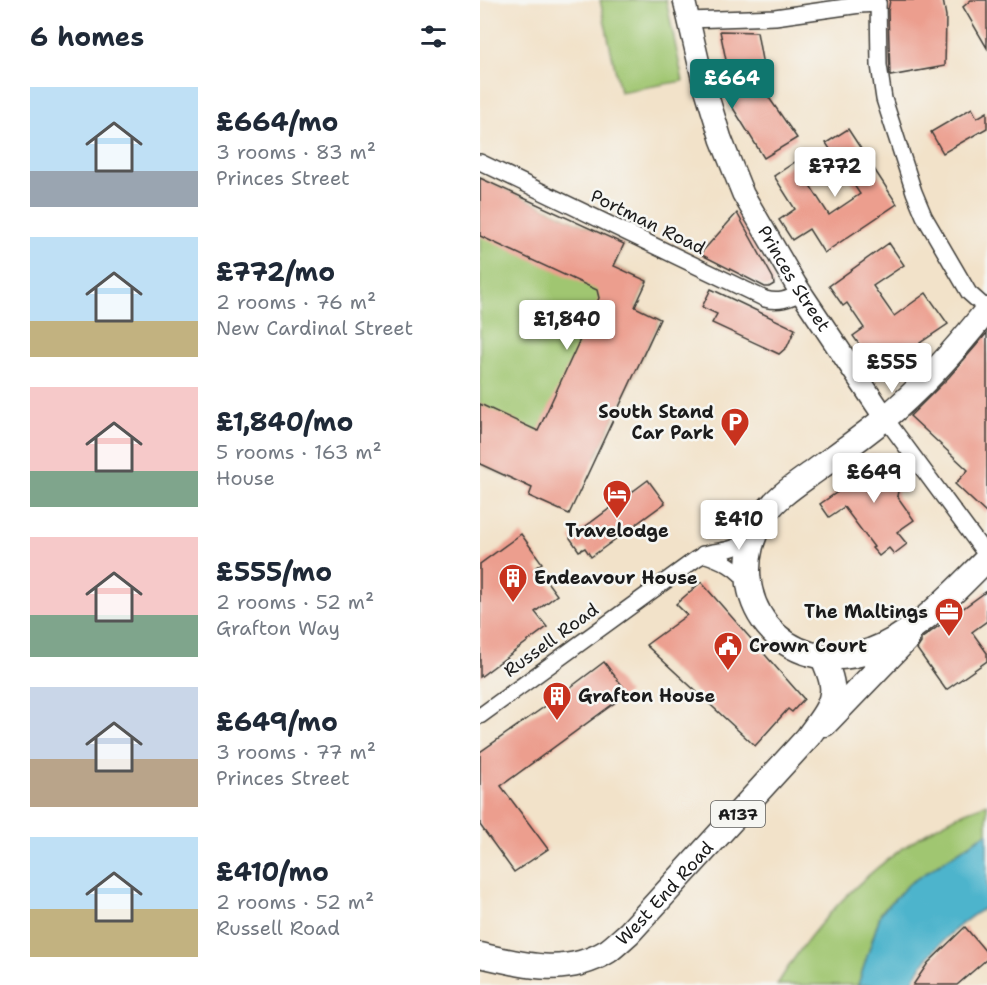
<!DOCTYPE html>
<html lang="en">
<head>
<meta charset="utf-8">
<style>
  body { margin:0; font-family:"Shantell Sans",sans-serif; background:#f6f6f7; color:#1f2937; height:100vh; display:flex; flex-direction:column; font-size:22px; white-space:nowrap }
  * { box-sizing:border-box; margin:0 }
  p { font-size:20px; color:#747a83 }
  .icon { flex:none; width:33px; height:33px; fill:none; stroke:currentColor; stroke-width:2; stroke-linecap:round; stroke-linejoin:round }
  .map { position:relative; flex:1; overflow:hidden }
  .side { display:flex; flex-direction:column; background:#fff; width:480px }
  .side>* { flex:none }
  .price { position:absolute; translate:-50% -51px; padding:0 14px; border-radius:6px; background:#fff; color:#222; font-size:20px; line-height:39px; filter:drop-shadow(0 2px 3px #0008) }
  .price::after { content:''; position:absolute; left:50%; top:36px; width:18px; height:14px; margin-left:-9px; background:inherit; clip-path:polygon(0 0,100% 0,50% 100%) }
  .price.selected { background:#0f766e; color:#fff }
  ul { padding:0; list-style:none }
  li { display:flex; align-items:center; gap:18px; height:150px; padding:0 30px }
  li span { display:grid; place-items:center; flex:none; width:168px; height:120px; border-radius:0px; color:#555 }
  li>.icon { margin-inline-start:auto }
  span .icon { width:72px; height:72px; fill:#fffc; stroke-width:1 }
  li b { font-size:26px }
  h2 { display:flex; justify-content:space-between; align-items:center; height:72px; padding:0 30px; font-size:26px }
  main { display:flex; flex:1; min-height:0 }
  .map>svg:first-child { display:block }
  .green { fill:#a0c671; stroke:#5e7146; stroke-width:1.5 }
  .water { fill:#4db4cc; stroke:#346874; stroke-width:1.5 }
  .building { fill:#ec9e8e }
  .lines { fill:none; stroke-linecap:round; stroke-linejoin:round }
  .minor-casing { stroke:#3c3a36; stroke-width:18 }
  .secondary-casing { stroke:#3c3a36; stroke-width:24 }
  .primary-casing { stroke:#3c3a36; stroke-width:27 }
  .minor { stroke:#fff; stroke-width:15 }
  .secondary { stroke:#fff; stroke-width:21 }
  .primary { stroke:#fff; stroke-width:24 }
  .labels { text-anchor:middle; stroke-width:5; stroke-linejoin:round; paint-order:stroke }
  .shield { fill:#f6f6f2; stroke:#5d5d5c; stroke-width:1.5 }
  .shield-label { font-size:16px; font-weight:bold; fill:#1c1c1c }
  .street-label { font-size:18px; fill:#1c1c1c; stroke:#f6f6f2 }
  .poi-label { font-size:18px; font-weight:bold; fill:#1c1c1c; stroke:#f6f6f2; text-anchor:start }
</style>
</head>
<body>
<main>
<section class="side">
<h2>6 homes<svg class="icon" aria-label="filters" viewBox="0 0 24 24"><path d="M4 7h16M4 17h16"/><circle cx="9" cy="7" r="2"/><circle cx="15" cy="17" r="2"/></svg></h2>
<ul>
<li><span style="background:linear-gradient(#bfe0f5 70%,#9aa5b1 0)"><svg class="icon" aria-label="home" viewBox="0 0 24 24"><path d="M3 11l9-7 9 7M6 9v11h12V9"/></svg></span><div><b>£664/mo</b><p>3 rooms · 83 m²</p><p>Princes Street</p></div></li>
<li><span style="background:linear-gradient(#bfe0f5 70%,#c2b280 0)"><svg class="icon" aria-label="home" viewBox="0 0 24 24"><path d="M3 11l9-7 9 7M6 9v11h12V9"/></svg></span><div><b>£772/mo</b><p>2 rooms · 76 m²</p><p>New Cardinal Street</p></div></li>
<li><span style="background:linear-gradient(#f6c9c9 70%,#7fa58c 0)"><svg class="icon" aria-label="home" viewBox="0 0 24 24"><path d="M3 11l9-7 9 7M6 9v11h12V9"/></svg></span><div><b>£1,840/mo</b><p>5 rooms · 163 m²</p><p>House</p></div></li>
<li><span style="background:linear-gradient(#f6c9c9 65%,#7fa58c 0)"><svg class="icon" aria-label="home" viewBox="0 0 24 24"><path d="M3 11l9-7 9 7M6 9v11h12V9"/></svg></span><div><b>£555/mo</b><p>2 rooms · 52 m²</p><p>Grafton Way</p></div></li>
<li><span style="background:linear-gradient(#c9d6e8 60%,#b9a48a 0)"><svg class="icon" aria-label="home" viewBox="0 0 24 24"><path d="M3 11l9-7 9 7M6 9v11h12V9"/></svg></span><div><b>£649/mo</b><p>3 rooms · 77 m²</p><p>Princes Street</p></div></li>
<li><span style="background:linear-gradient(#bfe0f5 60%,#c2b280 0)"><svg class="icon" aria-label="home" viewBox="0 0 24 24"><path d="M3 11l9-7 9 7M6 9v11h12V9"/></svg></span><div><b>£410/mo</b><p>2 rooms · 52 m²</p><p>Russell Road</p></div></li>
</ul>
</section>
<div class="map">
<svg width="507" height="985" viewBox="0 0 507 985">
  <rect width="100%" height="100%" fill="#f6f6f2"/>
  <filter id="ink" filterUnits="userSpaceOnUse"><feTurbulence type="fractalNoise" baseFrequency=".0167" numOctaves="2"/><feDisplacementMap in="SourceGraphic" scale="12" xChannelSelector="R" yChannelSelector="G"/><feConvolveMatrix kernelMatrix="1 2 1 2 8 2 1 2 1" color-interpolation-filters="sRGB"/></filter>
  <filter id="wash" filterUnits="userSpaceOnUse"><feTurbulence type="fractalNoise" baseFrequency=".008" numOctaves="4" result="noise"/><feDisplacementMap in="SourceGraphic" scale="24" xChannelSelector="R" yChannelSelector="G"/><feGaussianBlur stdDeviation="1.35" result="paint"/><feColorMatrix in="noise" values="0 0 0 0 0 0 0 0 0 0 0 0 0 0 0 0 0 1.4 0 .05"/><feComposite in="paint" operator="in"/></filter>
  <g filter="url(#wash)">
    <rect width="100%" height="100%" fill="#f2e2c9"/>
    <!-- green -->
    <g class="green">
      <polygon points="120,0 186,0 203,81 140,92"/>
      <polygon points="0,178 144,244 134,266 167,281 155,307 180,319 115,458 58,431 35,480 0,464"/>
      <path d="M507 804V833L430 883 401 912 378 985H297C338 916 401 854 473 818 483 812 496 808 507 804Z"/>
    </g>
    <!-- water -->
    <path class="water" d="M507 833V907C483 919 439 959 432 985H378L401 913 430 883Z"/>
    <g id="blocks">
      <!-- building -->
      <g class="building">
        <polygon points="410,0 463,0 466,16 465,66 410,76 408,11"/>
        <polygon points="491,0 507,0 507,48 483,7"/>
        <polygon points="240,31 277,32 285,77 276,79 317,138 284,158 248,100 250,92 245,83 248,70"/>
        <polygon points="492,108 497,118 507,112 507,128 463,153 451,132"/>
        <polygon points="368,129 417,204 344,253 329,229 312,240 299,220 315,209 294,176 315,162 349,215 380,194 346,143"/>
        <polygon points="0,178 144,244 134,266 167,281 155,307 180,319 89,514 49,496 52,488 0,464 0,404 58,431 119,298 117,290 0,236"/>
        <polygon points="257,213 293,278 294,284 289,287 285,287 220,254"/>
        <polygon points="409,243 424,265 393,286 414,316 446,293 468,324 440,343 445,349 403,378 373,336 384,328 367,303 363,306 349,286"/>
        <polygon points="231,289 315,329 307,347 299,354 232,323 237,314 222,307"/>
        <polygon points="507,333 507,514 475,484 488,470 430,416 469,377"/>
        <polygon points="392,454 405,457 421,477 417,496 434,520 417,532 427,544 414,554 409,548 399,556 392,548 394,547 364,507 349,517 340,504 372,482 381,462"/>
        <polygon points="168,480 185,503 111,557 105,548 99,551 90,538"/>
        <polygon points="41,534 62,563 56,567 77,595 55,612 67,627 0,677 0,564"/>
        <polygon points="221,582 324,699 312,712 308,709 275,746 166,645 207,615 196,604"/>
        <polygon points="507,591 507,621 492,632 507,653 507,661 466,690 437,649 441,643 441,639"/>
        <polygon points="124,662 148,693 21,786 68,849 34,872 0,825 0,752 67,705"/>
        <polygon points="485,927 507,953 507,959 477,985 433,985 448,963"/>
      </g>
    </g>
  </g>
  <g filter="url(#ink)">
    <use href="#blocks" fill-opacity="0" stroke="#3c3a36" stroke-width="1.5"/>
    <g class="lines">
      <!-- minor casing -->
      <g class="minor-casing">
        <g id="minor">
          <polyline points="398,0 399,65 404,99 434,192 444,216 489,293 507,309"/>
          <polyline points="208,20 295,17 380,5 398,4"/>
          <path d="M0 162 285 299C299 303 308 299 321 293"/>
          <polyline points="405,418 507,556"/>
          <path d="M223 554C242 560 257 567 269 584"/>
          <path d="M0 716 216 559C230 549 239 553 253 548 261 545 268 540 275 534"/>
        </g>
      </g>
      <!-- secondary casing -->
      <g class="secondary-casing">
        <g id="secondary">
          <path id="s1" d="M204 0 223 81 241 139 263 194 316 285 405 418"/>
        </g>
      </g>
      <!-- primary casing -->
      <g class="primary-casing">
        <g id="primary">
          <path d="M507 310C477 348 442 388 404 419 382 437 358 454 335 471 317 484 293 499 282 519 238 597 304 681 390 651 437 634 472 593 507 559"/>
          <polyline points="345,724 427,639"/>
          <path id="s2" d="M0 955C44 965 86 977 128 951 135 946 142 939 149 933L328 737C338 722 355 705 352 685 351 675 346 666 343 657"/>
        </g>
      </g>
      <!-- minor -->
      <use href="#minor" class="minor"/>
      <!-- secondary -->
      <use href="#secondary" class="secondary"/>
      <!-- primary -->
      <use href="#primary" class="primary"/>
    </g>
  </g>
  <!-- icons -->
  <defs>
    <g id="parking-pin" transform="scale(1.5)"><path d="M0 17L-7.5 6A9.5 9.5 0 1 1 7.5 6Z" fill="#c8321e" stroke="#f6f6f2"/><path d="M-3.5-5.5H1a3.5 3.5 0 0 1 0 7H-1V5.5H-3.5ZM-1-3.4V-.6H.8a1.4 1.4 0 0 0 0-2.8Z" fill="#fff"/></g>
    <g id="hotel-pin" transform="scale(1.5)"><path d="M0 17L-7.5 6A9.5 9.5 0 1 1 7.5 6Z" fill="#c8321e" stroke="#f6f6f2"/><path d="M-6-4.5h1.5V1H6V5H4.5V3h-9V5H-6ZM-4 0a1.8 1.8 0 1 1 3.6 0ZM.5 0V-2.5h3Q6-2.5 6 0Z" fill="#fff"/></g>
    <g id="building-pin" transform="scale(1.5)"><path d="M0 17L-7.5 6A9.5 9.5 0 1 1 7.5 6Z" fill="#c8321e" stroke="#f6f6f2"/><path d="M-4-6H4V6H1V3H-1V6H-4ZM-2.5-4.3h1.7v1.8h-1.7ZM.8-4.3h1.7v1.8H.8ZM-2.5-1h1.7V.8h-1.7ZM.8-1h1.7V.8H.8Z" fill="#fff"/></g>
    <g id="office-pin" transform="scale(1.5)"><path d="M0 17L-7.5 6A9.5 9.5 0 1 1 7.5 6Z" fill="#c8321e" stroke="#f6f6f2"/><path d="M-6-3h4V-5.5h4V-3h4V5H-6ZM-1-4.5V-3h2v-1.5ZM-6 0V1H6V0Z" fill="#fff"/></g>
    <g id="civic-pin" transform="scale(1.5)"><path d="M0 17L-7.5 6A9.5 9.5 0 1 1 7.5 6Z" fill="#c8321e" stroke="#f6f6f2"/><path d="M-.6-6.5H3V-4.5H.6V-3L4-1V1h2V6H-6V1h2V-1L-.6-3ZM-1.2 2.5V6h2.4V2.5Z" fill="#fff"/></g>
  </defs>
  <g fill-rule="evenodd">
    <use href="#parking-pin" x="255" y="422"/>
    <use href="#hotel-pin" x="137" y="494"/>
    <use href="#building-pin" x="33" y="578"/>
    <use href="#office-pin" x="469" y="612"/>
    <use href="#civic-pin" x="248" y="646"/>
    <use href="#building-pin" x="77" y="696"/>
  </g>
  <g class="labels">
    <!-- shield labels -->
    <rect class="shield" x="231" y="801" width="54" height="26" rx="4.5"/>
    <g class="shield-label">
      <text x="258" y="820">A137</text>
    </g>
    <!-- street labels -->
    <g class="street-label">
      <text transform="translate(168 222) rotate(26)" y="6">Portman Road</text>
      <text dy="6" stroke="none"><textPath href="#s1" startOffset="302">Princes Street</textPath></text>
      <text transform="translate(71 640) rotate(-36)" y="6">Russell Road</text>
      <text dy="6" stroke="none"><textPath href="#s2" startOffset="213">West End Road</textPath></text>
    </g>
    <!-- poi labels -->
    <g class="poi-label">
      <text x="234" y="418" text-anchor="end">South Stand<tspan x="234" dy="21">Car Park</tspan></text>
      <text x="137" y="537" text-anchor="middle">Travelodge</text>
      <text x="54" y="584">Endeavour House</text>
      <text x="448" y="618" text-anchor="end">The Maltings</text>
      <text x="269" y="652">Crown Court</text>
      <text x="98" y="702">Grafton House</text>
    </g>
  </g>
</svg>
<b class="price selected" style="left:252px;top:110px">£664</b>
<b class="price" style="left:355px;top:198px">£772</b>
<b class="price" style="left:87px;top:351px">£1,840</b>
<b class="price" style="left:412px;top:394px">£555</b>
<b class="price" style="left:394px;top:504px">£649</b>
<b class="price" style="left:259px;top:551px">£410</b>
</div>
</main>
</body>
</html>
